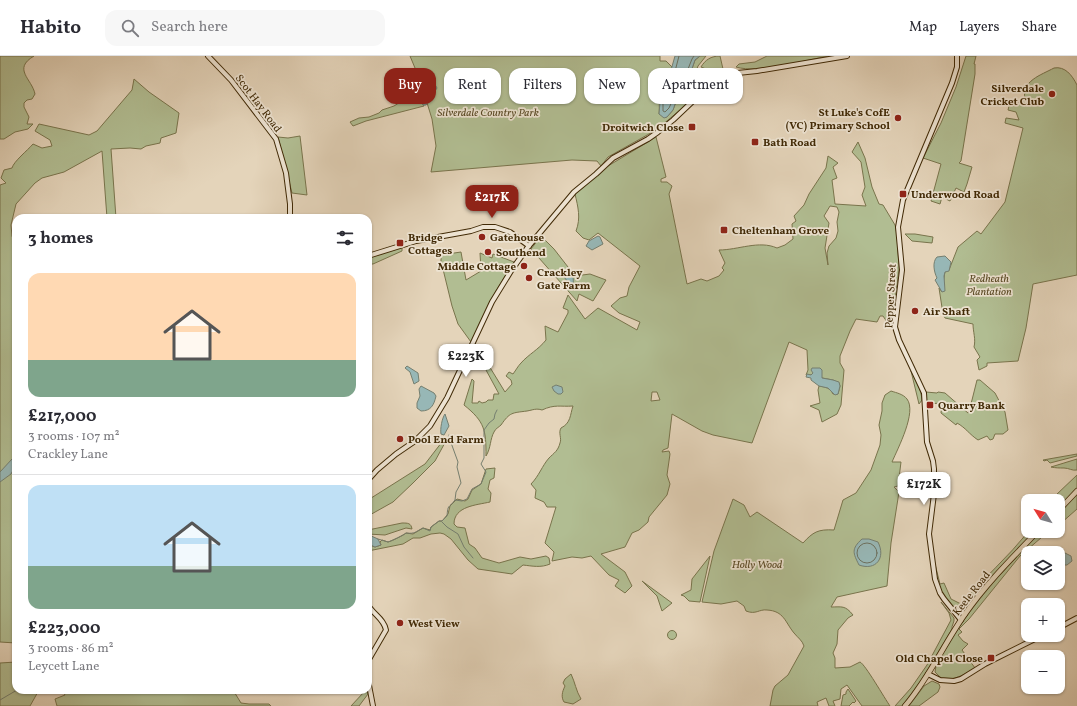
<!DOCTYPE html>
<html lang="en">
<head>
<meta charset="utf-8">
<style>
  body { margin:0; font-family:Vollkorn,serif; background:#f7f7f7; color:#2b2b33; height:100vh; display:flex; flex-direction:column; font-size:15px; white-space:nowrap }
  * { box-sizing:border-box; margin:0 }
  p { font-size:13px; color:#7c7c81 }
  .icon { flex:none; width:22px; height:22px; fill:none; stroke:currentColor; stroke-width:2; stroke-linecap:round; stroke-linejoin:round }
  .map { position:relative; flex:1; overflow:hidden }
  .sheet { position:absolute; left:12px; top:158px; width:360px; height:480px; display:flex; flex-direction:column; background:#fff; border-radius:12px; box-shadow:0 1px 3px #0004 }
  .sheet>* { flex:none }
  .banner { position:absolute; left:384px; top:12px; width:380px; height:36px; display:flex; gap:8px }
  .needle { width:26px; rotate:307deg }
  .controls { position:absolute; left:1021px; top:438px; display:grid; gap:8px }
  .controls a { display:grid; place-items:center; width:44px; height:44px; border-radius:8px; background:#fff; box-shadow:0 1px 3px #0004; font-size:20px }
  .price { position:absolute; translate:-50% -34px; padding:0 9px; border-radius:8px; background:#fff; color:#222; font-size:13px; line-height:26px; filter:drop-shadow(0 1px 2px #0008) }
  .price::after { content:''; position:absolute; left:50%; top:24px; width:12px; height:9px; margin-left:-6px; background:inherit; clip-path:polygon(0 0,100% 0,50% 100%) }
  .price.current { background:#8f2418; color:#fff }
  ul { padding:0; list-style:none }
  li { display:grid; align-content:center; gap:8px; height:212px; padding:0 16px }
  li+li { border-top:1px solid #e1e1e2 }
  li span { display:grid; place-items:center; height:124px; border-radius:12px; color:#555 }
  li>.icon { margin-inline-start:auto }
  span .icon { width:72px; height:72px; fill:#fffc; stroke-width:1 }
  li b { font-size:17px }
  h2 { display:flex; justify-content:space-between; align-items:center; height:48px; padding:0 16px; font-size:17px }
  .pill { padding:0 14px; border-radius:12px; background:#fff; box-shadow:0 1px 3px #0004; font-size:14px; line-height:36px }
  .pill.current { background:#8f2418; color:#fff }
  header { display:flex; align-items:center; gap:24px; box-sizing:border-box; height:56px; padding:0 20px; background:#fff; border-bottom:1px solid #e1e1e2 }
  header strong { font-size:19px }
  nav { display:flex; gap:22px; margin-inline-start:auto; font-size:14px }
  .search { width:280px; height:36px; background:#f7f7f7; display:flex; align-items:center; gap:10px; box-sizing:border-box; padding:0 14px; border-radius:12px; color:#7c7c81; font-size:15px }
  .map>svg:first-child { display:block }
  .green { fill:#b1bd92; stroke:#79744c; fill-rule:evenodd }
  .water { fill:#97b7b6; stroke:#757f70 }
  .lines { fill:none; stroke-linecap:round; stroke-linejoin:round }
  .shore { stroke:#6c705e; stroke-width:1 }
  .stream { stroke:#757f70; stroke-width:1 }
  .secondary-casing { stroke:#412a06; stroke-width:6 }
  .primary-casing { stroke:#412a06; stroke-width:6 }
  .secondary { stroke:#ede3d2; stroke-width:4 }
  .primary { stroke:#e4d4ba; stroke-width:4.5 }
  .poi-dot { fill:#8f2418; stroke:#ede3d2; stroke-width:1.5 }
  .labels { text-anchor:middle; stroke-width:3.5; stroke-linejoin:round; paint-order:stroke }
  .poi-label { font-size:11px; font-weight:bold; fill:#412a06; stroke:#ede3d2; text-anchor:start }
  .street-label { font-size:11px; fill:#412a06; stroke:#ede3d2 }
  .park-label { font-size:11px; font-style:italic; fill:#574722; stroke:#ede3d2 }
</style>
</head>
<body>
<header>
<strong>Habito</strong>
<div class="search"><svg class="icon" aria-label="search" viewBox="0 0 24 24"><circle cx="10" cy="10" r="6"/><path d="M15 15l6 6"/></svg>Search here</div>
<nav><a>Map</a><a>Layers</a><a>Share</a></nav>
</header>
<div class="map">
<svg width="1077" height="650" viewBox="0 0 1077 650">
  <rect width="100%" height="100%" fill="#e4d4ba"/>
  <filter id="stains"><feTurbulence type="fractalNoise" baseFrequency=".005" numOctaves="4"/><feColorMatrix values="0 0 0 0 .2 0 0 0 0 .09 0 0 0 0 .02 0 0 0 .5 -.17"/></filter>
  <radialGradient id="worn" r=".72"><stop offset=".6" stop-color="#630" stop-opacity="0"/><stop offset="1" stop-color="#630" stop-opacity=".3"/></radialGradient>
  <!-- green -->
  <g class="green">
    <path d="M0 0H34C12 13 32 23 35 38L32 43 27 44 24 47V51L29 61 27 68H33L28 73 15 76 4 83H0Z"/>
    <path d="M410 0H660V5H666L673 12C670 20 665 25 661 32 658 40 660 50 659 58L667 61 673 54 678 40 686 30 695 4 700 0H706L698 10 691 28 699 32 701 27 696 25 699 17 703 18 706 13 701 11C705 4 711 0 720 0L723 13 721 18 720 17 708 25 685 50 656 74 608 101 601 110 597 105 572 104 431 116 436 90 432 63 420 24Z"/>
    <path d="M767 0H829C805 4 759 18 736 11L739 8 755 6Z"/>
    <polygon points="966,0 976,0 974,8 975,8 975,18 961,105 959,107 972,111 967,128 964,136 956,132 950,145 942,141 940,148 931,145 941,108 923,102 941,67 956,31"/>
    <path d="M1054 12C1065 10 1072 19 1077 29V219L1033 228 1026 272 1018 305 987 307V310L979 314 977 304 980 301 974 291C976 283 973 276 973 268L945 262 943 258 939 232 942 236 945 215 949 214 958 191 977 175 981 178 1005 146 1023 72 1005 67 1006 62 1019 64 1016 56 1008 54 1010 46 1017 47 1025 43C1021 25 1041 19 1054 12Z"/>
    <path d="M134 23 149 36 179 57 176 77 161 82 160 87 146 90 141 93 130 92 111 93 116 162H107L102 95 64 116 42 122 35 127 16 148 11 169 12 180 16 192V587L0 586V129L6 127 1 122 4 114 12 112C14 105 27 95 33 88L42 92 52 90 50 84 35 75 39 68 89 79 97 75 132 34Z"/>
    <polygon points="417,34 419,38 417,39 420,42 424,50 366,65 353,70 350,66 359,62 369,61 379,57 382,54 394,50 402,45"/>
    <polygon points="300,80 307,139 292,137 278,81 288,82"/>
    <path d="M656 81 666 121 661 123V126H667L672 130 669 138 687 228 701 223 707 225 719 220 724 214 722 212 725 207 719 194C738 194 759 184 777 192L785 189 793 183 792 168 796 165 794 160 804 149 809 138 826 112 828 100 838 107 833 111 837 122 832 124 835 148 866 150 862 139 865 131 861 106 852 96 858 86 865 102 872 131 879 148 883 149 895 169 897 177 899 213 892 268 887 266 883 260H880L877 266 856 263 850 275 840 300V307L844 314 841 349 837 358 822 366 819 354 810 350 820 347 818 334 819 330C826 331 830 332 833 338H838L840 330 839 327 833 324 822 322 813 317 812 319H806L808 314 807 294 789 286 752 387 713 379 702 375 672 358 668 392 663 394 662 396 669 395 670 398 667 419 670 428 667 439 649 461 648 466 639 474 632 477 625 491 601 498 625 516 632 530 625 537 615 530 619 524 609 519 591 500 582 502 572 501 552 505 554 496 545 487 556 451H547L544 446 535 442 536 434 531 428C539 420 542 410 549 402 554 397 558 395 560 387 562 382 558 377 561 372 571 367 570 359 573 350 560 351 555 348 542 354 536 352 533 354 527 355 512 357 510 356 501 369 499 371 495 373 494 376 490 383 491 392 486 400 486 374 485 366 464 349L472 323 474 325 472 347H478L479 345 482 347 486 346 488 344H493L494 338H499L473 290 475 287 505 336 512 328 511 324 506 320 509 316 513 318C516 314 518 310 521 307 529 298 538 294 546 284L545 270 558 276 568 257V254L563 252 568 239 585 263 598 252 637 274 640 266 619 257 611 250 620 242 627 240 629 231 640 210 598 177 589 184 583 182 576 175C581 162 578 151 575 138L608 110ZM830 150 837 151 839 156 837 166 838 175 836 182 829 190 827 197 828 209 825 192 829 167 824 160ZM652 336H657L660 344 651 345Z"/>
    <polygon points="905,178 915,178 933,181 932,187 912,185"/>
    <polygon points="541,180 554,193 575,220 590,218 606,224 593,245 579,238 577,245 531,193"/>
    <polygon points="402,191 402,195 373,208 368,208 368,202"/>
    <polygon points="461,196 466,224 481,215 480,197 492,202 493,198 514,206 496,235 471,286 458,268 452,250 441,205 441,199"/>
    <path d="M911 315C916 324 921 333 922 344L919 348Z"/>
    <path d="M977 324H980L995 337 1005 356 1008 374 1003 378H995L993 383 990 384 987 380 978 384C969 378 966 372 957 367L956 369 941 357 942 347 926 348V336L937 337 938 336 945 337 968 357 972 344Z"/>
    <path d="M891 335C897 337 903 338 907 343 917 356 898 392 892 406H901L898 430 894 431 899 436 891 487 887 530 837 541 831 551C842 551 845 549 853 559L848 562 838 574 837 588 833 597 835 602V612L850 611 860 606C865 608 885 643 890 650H862L847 629 841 633 840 643 833 645 835 650H829L826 642 817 646 818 650H770L773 634 775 630 788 619 804 590C802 584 798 582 794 577 785 566 784 555 767 554 759 553 756 559 746 555L744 550 737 545 721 548 702 546 714 495 733 443 744 449 750 461 757 456 803 487C813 476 818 473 834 474L843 444 856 437 871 414 880 389 881 379 879 369 882 355V347L885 339Z"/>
    <polygon points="445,382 447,383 435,405 413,427 393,446 368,460 368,444 425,408"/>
    <polygon points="1077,398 1077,400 1050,407 1047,404 1044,405 1043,404"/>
    <path d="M1077 403V414C1072 415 1069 412 1064 412 1059 412 1056 412 1051 411Z"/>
    <path d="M495 412 494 422 490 424 488 433 491 437 490 446C477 449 454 450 454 468L457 471 465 472 469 488 475 492 482 502 499 507 520 501 531 503 546 500 549 502 550 508C541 512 532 510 523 509L512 518 478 513 468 504 451 483 444 478 440 477 431 478 420 482H413L403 488 368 495V488L375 491 381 489 380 486 382 484 388 486C392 485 404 479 406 477L413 478 423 472 430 474 431 471 439 465H442L448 458 450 450 457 443 465 445 468 443 472 434 481 428 486 413Z"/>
    <polygon points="1077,419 1077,433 1058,452 1058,445 1051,445 1056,439"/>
    <polygon points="1077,438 1077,453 1060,468 1058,468 1058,457"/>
    <path d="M402 467C408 467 411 467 412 473L406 472 385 479 368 478V474Z"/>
    <path d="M1029 475H1036L964 553C944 557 933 518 934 504L940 528 944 527 951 543 961 548C983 523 1008 501 1029 475Z"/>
    <path d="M1040 475H1049L1020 500 969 563 959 573 962 576 958 579 963 585 968 588 962 594 975 612C964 618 954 626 941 622L935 616 936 610C964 556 999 519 1040 475Z"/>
    <polygon points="710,500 700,546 689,545 684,540 681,539 691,534 692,523"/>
    <polygon points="642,525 672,547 662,555 657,540"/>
    <path d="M941 546 954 562C955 566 951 570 952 573L921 625 902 650H895L911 632 927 609 951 564 949 557Z"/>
    <circle cx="672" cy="579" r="4.5"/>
    <polygon points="16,606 16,634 39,634 30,650 0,650 0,607"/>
    <path d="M571 618C575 626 576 635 581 643L573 648 564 646C561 641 562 636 565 630L563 627 565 623Z"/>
    <polygon points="932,625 939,628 940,631 938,636 919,650 909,650 924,630"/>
    <polygon points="848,633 856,645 854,647 853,646 849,650 841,650 843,639 846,638 846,636"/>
    <polygon points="62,634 233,634 241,647 249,648 269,648 271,650 57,650 55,643 65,639"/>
    <polygon points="367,635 368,638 359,650 351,650 364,636"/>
  </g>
  <!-- water -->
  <g class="water">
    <polygon points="675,0 700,0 695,4 686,30 678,40 673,54 667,61 664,62 659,58 661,34 669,21"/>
    <polygon points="428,23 433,25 437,32 426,49 423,49 420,42 417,43 416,41 417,39 421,37 423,31 428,28"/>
    <polygon points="598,180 600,181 603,188 592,194 586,190 589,185"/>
    <path d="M945 200 951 206 949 215 945 216 944 220 945 235 942 236 935 224 937 222C934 216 932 206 937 201Z"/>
    <path d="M569 217C575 219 573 226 573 231L568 228V226L564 221V219Z"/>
    <polygon points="407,310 418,317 419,325 414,328 410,316 405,312"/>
    <polygon points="812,312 820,312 822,314 822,322 833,324 839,326 840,330 838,338 835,339 828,332 819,330 811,324 811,322 806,321 807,318 811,319 813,317 811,314"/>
    <polygon points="556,329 562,331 563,336 561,338 558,338 554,335 552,331"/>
    <path d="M421 330 434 337 436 340C434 349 431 355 421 355L417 352V347L420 340 419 333Z"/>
    <path d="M445 358 449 370 444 379 441 378C440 373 442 362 445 358Z"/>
    <polygon points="12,403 16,409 11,418 0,426 0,416"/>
    <polygon points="369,479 378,483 381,489 375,491 368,488 368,480"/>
    <path d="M862 483H869L878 486C886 502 876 515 859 509 853 497 851 493 862 483Z"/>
    <polygon points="1065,497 1071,500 1072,505 1067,509 1060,509 1058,507 1058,501"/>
  </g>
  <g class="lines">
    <!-- shore -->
    <g class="shore">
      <polyline points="679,0 673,23 665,35 663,48 663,55 665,56 669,52 675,39 682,28 692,3 694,0"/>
      <circle cx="867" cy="497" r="10"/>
    </g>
    <!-- stream -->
    <g class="stream">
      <polyline points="449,379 450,384 458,406 457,411 461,427 456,436 455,444"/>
      <polyline points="442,466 447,471 458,478 464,491 473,502"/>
      <path d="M378 483 388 486C391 485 404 479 406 477 415 478 415 476 423 472L430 475 431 471 439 465H442L447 460C448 448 448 453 455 444L462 445 467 443 472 433 481 428 486 416 481 408 484 402V374L489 367 494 363 495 358 497 354"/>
      <polyline points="0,644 17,634"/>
    </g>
    <!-- secondary casing -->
    <g class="secondary-casing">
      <g id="secondary">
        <polyline points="208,0 231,24 276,83 286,117 290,148 290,162"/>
        <polyline points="957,0 957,11 952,27 903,144 898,171 902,214 895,271 899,284 924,337 927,386 933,405 934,413 934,438 929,478 935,523 940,537 944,543 961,564"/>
        <polyline points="368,200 416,185 471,175 483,171 495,171 510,176 529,190"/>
        <polyline points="368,424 377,414 396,398 415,385 430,370 447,342 492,246 511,215 528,191 574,136 596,118 613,102 648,83 658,76 673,64 711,28 719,22 728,18 757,15 847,0"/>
        <path d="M368 549C374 559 384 563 386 574L368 605"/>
        <polyline points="954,553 965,558"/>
        <polyline points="1058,572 1077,562"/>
        <polyline points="928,618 940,624 954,625 961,623 985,608 1043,579"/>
        <polyline points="368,624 373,650"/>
      </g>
    </g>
    <!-- primary casing -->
    <g class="primary-casing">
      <g id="primary">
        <polyline points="1058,455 1077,435"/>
        <path d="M905 650C929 622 944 588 965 558 986 528 1013 501 1038 475"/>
      </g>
    </g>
    <!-- secondary -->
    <use href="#secondary" class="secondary"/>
    <!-- primary -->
    <use href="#primary" class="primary"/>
  </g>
  <!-- markers -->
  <g class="poi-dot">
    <circle cx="1052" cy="38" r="4"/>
    <circle cx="898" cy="62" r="4"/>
    <rect x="688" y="67" width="8" height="8" rx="2"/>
    <rect x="751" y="82" width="8" height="8" rx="2"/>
    <rect x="899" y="134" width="8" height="8" rx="2"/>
    <rect x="720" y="170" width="8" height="8" rx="2"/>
    <circle cx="482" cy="181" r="4"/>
    <rect x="396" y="183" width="8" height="8" rx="2"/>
    <circle cx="488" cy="196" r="4"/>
    <circle cx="524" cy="210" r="4"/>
    <circle cx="529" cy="222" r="4"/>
    <circle cx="915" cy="255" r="4"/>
    <rect x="926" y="345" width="8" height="8" rx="2"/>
    <circle cx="400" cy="383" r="4"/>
    <circle cx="400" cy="567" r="4"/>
    <rect x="987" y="598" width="8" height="8" rx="2"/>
  </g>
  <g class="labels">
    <!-- poi labels -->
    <g class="poi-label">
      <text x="1044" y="36" text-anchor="end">Silverdale<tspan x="1044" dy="13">Cricket Club</tspan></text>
      <text x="890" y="60" text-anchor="end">St Luke's CofE<tspan x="890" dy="13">(VC) Primary School</tspan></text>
      <text x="684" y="75" text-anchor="end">Droitwich Close</text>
      <text x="763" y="90">Bath Road</text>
      <text x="911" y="142">Underwood Road</text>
      <text x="732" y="178">Cheltenham Grove</text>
      <text x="408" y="185">Bridge<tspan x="408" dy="13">Cottages</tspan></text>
      <text x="490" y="185">Gatehouse</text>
      <text x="496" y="200">Southend</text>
      <text x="516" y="214" text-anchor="end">Middle Cottage</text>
      <text x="537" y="220">Crackley<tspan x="537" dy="13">Gate Farm</tspan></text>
      <text x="923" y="259">Air Shaft</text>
      <text x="938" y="353">Quarry Bank</text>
      <text x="408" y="387">Pool End Farm</text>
      <text x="408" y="571">West View</text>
      <text x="983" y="606" text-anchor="end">Old Chapel Close</text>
    </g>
    <!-- street labels -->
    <g class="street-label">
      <text transform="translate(259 47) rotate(53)" y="4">Scot Hay Road</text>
      <text transform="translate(890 240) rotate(-87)" y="4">Pepper Street</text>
      <text transform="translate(971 537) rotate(-52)" y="4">Keele Road</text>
    </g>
    <!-- park labels -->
    <g class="park-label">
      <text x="488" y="60">Silverdale Country Park</text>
      <text x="989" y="226">Redheath<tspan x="989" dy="13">Plantation</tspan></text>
      <text x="757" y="512">Holly Wood</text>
    </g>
  </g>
  <rect width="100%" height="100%" filter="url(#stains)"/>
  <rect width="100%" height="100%" fill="url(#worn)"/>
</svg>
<div class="controls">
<a><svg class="needle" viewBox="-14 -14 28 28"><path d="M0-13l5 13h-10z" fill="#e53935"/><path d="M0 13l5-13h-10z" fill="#7c7c81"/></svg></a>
<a><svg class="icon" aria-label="layers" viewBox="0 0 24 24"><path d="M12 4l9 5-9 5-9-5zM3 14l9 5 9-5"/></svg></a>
<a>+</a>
<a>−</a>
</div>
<b class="price current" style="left:492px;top:163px">£217K</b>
<b class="price" style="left:466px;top:322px">£223K</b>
<b class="price" style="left:924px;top:450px">£172K</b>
<div class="banner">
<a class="pill current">Buy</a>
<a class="pill">Rent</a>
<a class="pill">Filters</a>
<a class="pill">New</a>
<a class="pill">Apartment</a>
</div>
<section class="sheet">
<h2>3 homes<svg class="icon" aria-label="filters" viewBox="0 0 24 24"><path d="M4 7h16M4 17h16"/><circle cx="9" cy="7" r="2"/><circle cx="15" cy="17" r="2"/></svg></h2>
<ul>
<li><span style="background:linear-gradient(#ffd9b3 70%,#7fa58c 0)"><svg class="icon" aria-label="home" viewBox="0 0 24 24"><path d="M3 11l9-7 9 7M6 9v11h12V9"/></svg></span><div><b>£217,000</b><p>3 rooms · 107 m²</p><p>Crackley Lane</p></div></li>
<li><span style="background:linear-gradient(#bfe0f5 65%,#7fa58c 0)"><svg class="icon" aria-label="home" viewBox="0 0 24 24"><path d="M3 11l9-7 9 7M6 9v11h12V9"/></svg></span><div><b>£223,000</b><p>3 rooms · 86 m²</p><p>Leycett Lane</p></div></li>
</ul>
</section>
</div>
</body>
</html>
